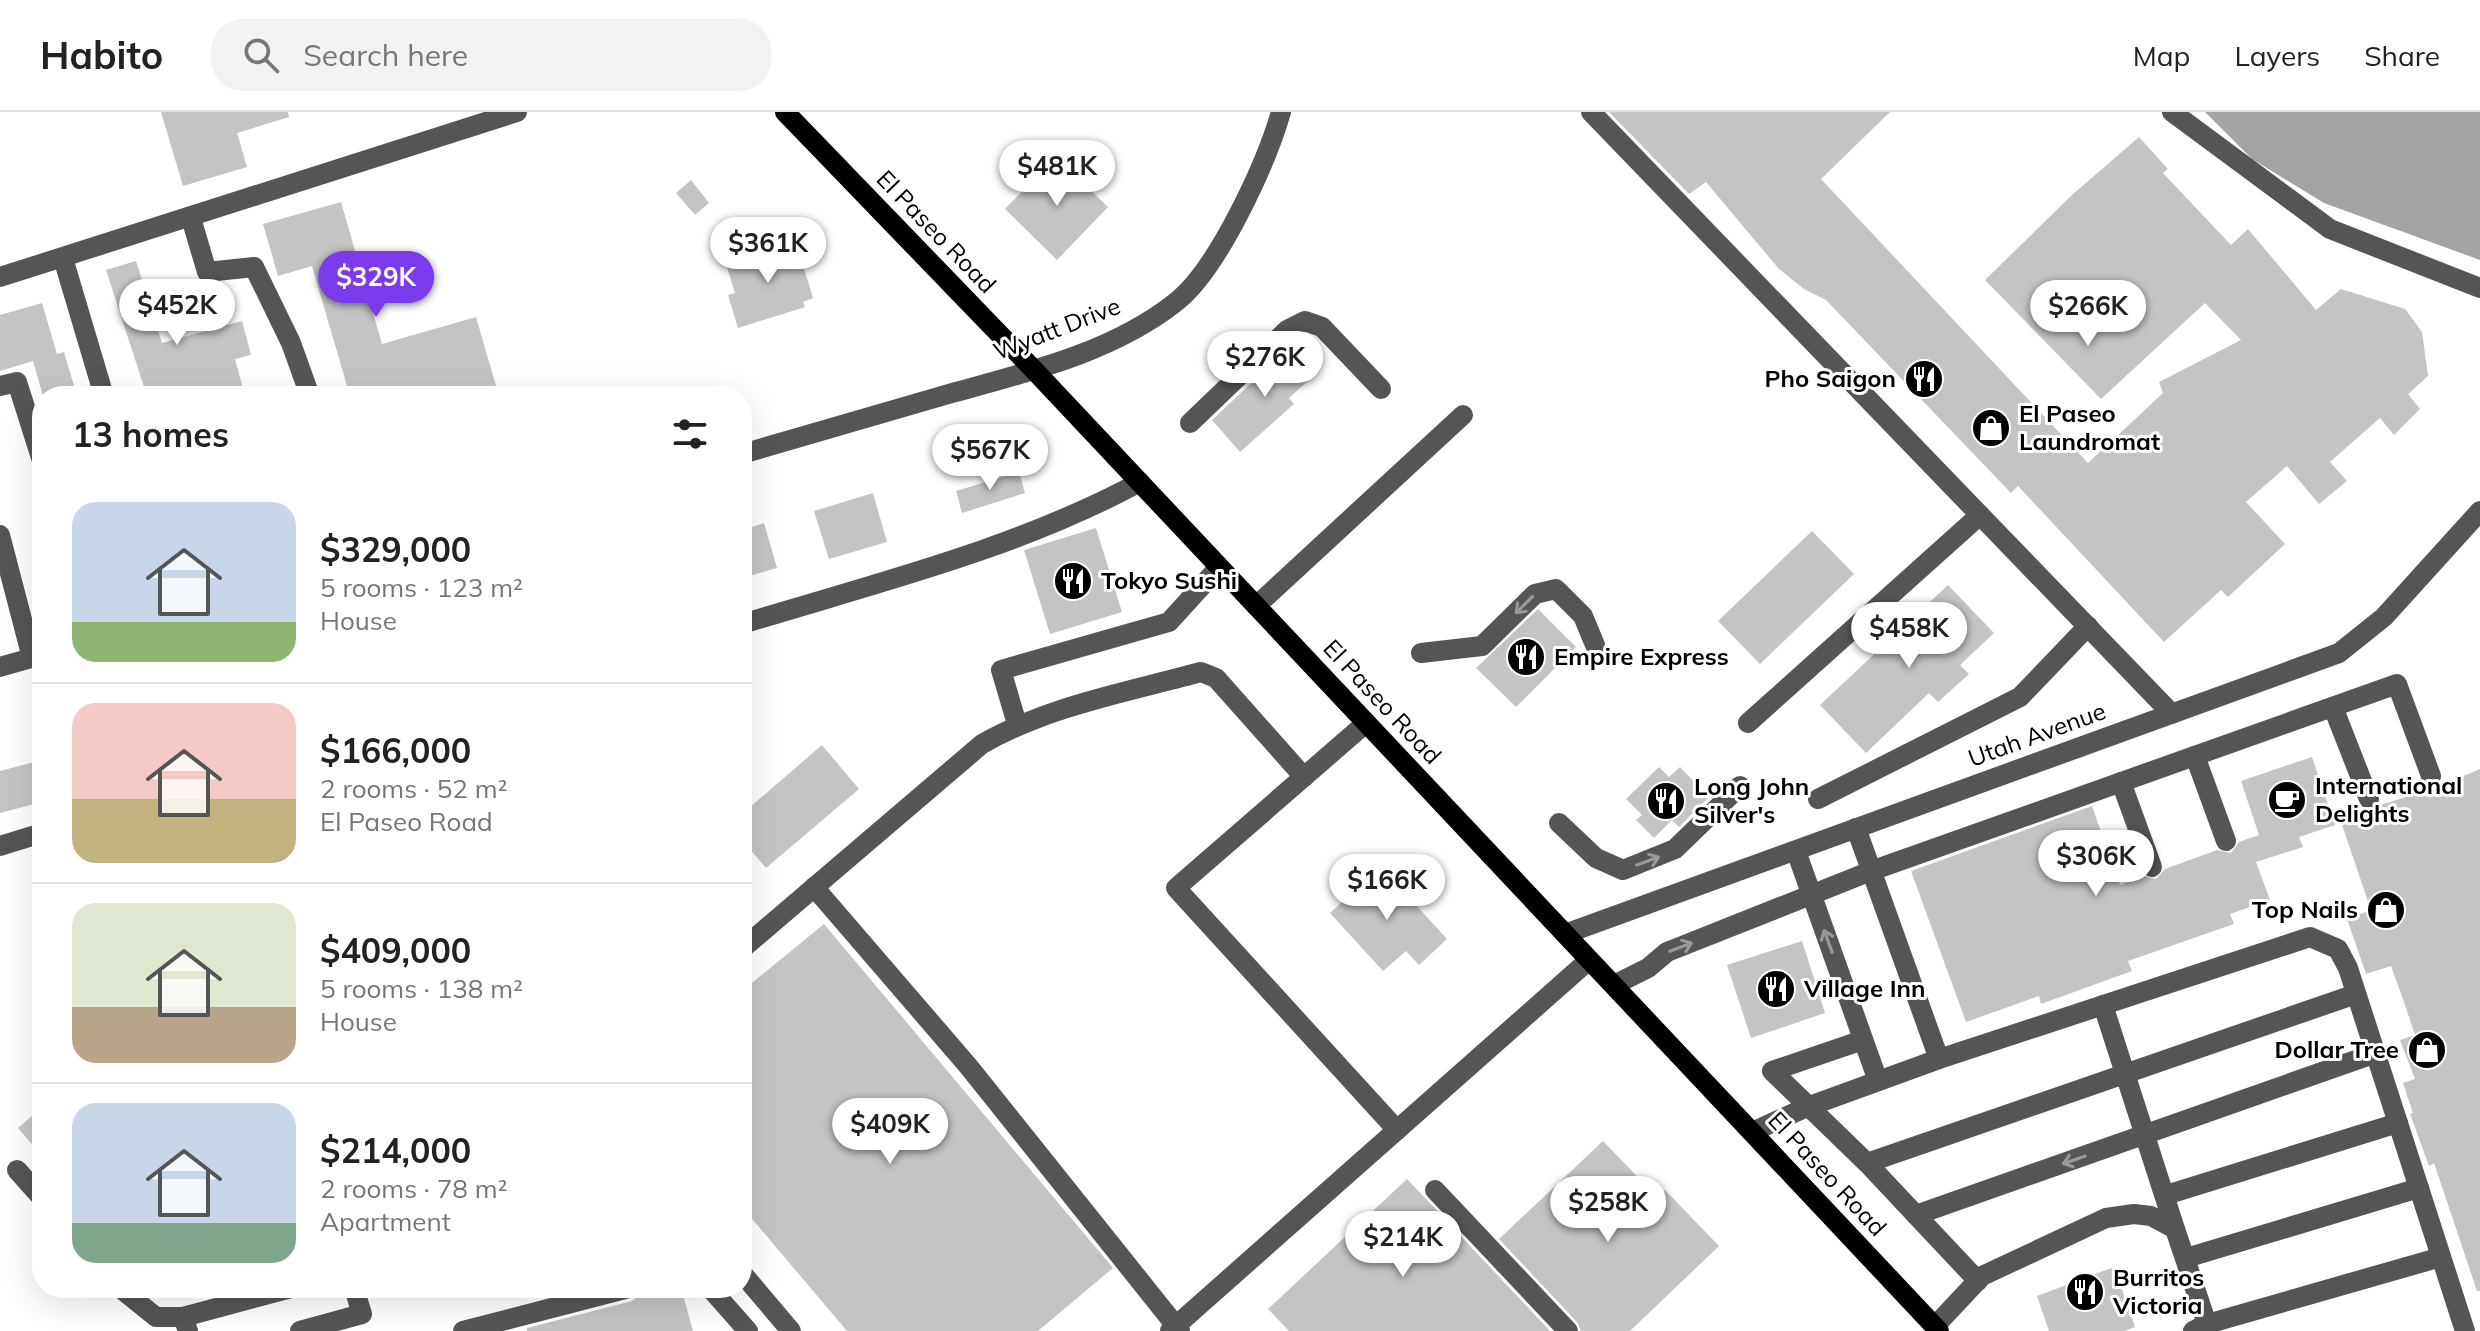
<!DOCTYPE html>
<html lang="en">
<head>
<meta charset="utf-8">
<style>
  body { margin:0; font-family:Mulish,sans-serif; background:#f2f2f2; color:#222; height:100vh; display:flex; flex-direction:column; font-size:30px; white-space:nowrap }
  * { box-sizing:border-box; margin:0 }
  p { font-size:26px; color:#767676 }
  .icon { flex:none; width:44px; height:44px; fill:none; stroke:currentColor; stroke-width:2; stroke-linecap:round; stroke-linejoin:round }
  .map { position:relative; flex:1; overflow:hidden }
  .details { position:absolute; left:32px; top:274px; width:720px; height:912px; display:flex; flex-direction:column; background:#fff; border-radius:32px; box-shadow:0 8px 32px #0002 }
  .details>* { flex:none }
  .price { position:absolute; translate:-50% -68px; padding:0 18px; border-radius:28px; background:#fff; color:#222; font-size:26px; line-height:52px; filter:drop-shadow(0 2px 4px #0008) }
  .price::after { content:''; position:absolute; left:50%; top:48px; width:24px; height:18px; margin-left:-12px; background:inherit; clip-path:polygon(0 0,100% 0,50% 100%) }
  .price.selected { background:#7c3aed; color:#fff }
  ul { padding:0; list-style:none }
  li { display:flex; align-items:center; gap:24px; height:200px; padding:0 40px }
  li+li { border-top:2px solid #e0e0e0 }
  li span { display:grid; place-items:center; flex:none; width:224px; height:160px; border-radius:24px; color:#555 }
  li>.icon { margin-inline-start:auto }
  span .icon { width:96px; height:96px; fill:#fffc; stroke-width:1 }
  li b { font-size:34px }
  h2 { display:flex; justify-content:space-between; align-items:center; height:96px; padding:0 40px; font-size:34px }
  header { display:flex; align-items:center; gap:48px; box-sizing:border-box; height:112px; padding:0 40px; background:#fff; border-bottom:2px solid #e0e0e0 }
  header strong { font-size:38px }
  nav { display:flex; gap:44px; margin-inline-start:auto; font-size:28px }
  .search { width:560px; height:72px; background:#f2f2f2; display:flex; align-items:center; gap:20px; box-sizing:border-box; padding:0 28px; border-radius:32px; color:#767676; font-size:30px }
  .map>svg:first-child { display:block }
  .water { fill:#a3a3a3 }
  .building { fill:#c4c4c4 }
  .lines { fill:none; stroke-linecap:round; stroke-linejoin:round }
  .minor { stroke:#555; stroke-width:20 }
  .major { stroke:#000; stroke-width:20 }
  .oneway { stroke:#999 }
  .labels { text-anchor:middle; stroke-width:6; stroke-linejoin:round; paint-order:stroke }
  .street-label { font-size:24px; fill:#000; stroke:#fff }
  .poi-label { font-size:24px; font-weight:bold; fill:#000; stroke:#fff; text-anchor:start }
</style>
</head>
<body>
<header>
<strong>Habito</strong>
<div class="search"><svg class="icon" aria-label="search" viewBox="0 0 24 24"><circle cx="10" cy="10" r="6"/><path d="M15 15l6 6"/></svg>Search here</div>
<nav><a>Map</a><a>Layers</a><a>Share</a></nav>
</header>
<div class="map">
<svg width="2480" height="1219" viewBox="0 0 2480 1219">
  <rect width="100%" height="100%" fill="#fff"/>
  <!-- water -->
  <polygon class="water" points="2205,0 2480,0 2480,148 2324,91 2252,47"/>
  <!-- building -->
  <g class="building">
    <polygon points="161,0 288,0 289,5 237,21 247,55 183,74"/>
    <polygon points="1609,0 1890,0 1821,67 2088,351 2163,281 2159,270 2241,228 2205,191 2101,287 1985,168 2072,83 2139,25 2168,57 2163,61 2231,133 2248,117 2316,198 2341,177 2405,197 2422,220 2428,264 2408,282 2420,297 2394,323 2380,306 2330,350 2347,369 2319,392 2287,354 2246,390 2285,432 2228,485 2221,478 2164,530 2018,374 2011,381 1826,188 1804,177 1779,157 1706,70 1689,82"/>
    <polygon points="1056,45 1108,95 1057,148 1005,97"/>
    <polygon points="691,68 709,91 695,103 676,81"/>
    <polygon points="341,90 382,232 476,205 499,284 350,284 312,154 278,164 263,112"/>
    <polygon points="796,130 813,186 803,190 805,195 738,216 728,183 735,181 726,152"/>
    <polygon points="136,149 162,231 242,209 251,243 235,247 245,284 147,284 106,158"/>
    <polygon points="42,191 57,242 64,240 77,284 43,284 33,249 0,259 0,203"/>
    <polygon points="1293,232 1318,260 1289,286 1294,292 1240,340 1212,308"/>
    <polygon points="1019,360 1025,381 962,401 956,379"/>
    <polygon points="873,381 887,430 829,447 814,399"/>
    <polygon points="764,411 777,456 742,466 742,418"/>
    <polygon points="1096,416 1122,500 1050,522 1024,438"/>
    <polygon points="1812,419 1854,462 1760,552 1718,509"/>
    <polygon points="1948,473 1994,521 1960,553 1969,562 1938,590 1929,581 1866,641 1820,593"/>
    <polygon points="1538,497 1576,535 1516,595 1476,556"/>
    <polygon points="822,633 859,677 766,756 742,728 742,702"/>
    <polygon points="2312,645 2335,713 2299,725 2303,735 2256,750 2270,788 2230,802 2234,812 2128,849 2132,859 2041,892 2039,884 1966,910 1911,759 2092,694 2120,773 2143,764 2156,767 2165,757 2217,738 2231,741 2239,730 2259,723 2241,669"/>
    <polygon points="42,648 42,690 0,701 0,659"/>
    <polygon points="1659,655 1669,665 1680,655 1709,685 1679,715 1672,708 1654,726 1636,708 1642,703 1626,687"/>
    <polygon points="2480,657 2480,1179 2477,1179 2434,1051 2429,1054 2410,1002 2413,1001 2403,971 2415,967 2400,928 2415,923 2404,890 2391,854 2366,862 2347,807 2371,798 2340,707 2364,699 2373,699 2380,693 2435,676"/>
    <polygon points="1381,755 1447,827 1419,853 1406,839 1383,859 1330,801"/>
    <polygon points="824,812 1113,1156 1038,1219 847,1219 742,1095 742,879"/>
    <polygon points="1802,829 1825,901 1751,926 1727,853"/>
    <polygon points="42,995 42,1044 18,1016"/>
    <polygon points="1603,1029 1657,1085 1665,1078 1719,1134 1630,1219 1581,1219 1577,1210 1499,1127"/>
    <polygon points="1407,1067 1426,1087 1550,1219 1289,1219 1268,1197"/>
    <polygon points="2114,1155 2135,1215 2125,1219 2049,1219 2037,1184"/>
    <polygon points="661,1176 681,1176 693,1219 527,1219 527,1216 632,1189 640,1182"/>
  </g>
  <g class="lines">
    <!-- minor -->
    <g class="minor">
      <polyline points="1591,0 2172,602"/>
      <polyline points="2172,0 2330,117 2480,176"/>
      <polyline points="191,106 207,160 254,155 291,231 310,284"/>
      <polyline points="63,146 104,284"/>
      <polyline points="0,165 517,0"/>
      <polyline points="0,274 17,270 42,349"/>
      <polyline points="1190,311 1287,218 1305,209 1322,215 1381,277"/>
      <path d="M742 342C812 322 882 302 952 281 1029 260 1113 240 1176 190 1218 157 1266 52 1281 0"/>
      <polyline points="0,423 32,546"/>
      <polyline points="1256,494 1463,303"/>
      <path d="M742 512C876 471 1016 437 1140 370"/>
      <polyline points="1421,541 1482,534 1535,482 1556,477 1583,504 1595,533"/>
      <polyline points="0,555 42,543"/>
      <polyline points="2333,595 2369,687"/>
      <polyline points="1366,611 1176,776 1397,1018"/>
      <polyline points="1748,611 1980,403"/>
      <polyline points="1017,612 1001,558 1169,510 1219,455"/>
      <polyline points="2195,644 2226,729"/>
      <polyline points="2121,670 2152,755"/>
      <polyline points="1818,687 2020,585 2088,514"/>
      <polyline points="1559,711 1596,746 1623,758 1675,737 1740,674"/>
      <polyline points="1856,716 1939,947 2310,825 2338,837 2348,856 2465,1219"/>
      <polyline points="0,734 42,721"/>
      <polyline points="1796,739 1878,969"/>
      <polyline points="814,775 969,955 1180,1219"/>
      <polyline points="1565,822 2339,541 2384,505 2480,399"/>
      <path d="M742 837 982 632C1049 594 1127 580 1201 560L1216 566 1304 665"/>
      <polyline points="1614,873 1648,856 1667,840 1871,759 2397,572 2431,664"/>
      <polyline points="2103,893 2175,1117"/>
      <polyline points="1863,928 1772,959 1867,1051"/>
      <polyline points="1752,1020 1807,995 1939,947"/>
      <polyline points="17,1058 42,1086"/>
      <polyline points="1435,1078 1568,1219"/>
      <polyline points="2166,1083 2398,1011"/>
      <polyline points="1916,1103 2376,941"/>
      <polyline points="2186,1146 2419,1076"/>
      <polyline points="742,1161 791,1219"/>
      <polyline points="1978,1169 1867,1051 2356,882"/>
      <polyline points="120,1176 156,1205 183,1205"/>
      <polyline points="710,1176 748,1219"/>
      <polyline points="1935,1214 1982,1164 2106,1106 2134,1102 2151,1104 2175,1117 2207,1212 2193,1219"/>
      <polyline points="188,1219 183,1205 291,1176"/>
      <polyline points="300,1219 362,1202 354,1176"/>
      <polyline points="463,1219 629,1176"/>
      <polyline points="1170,1219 1589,848"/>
      <polyline points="2209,1219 2207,1212 2441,1145"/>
    </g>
    <!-- major -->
    <polyline class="major" points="785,0 1034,258 1939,1219"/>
  </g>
  <!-- one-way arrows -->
  <defs><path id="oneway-shaft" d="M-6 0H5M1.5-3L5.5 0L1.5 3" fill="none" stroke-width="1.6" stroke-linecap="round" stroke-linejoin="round" transform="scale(2)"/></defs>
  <g class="oneway">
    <use href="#oneway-shaft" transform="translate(1524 493) rotate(135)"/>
    <use href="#oneway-shaft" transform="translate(1648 749) rotate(-20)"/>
    <use href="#oneway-shaft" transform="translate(1828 829) rotate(-110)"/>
    <use href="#oneway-shaft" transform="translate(1681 835) rotate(-21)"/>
    <use href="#oneway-shaft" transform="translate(2074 1048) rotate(161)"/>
  </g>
  <!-- icons -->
  <defs>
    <g id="restaurant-disc" transform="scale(2)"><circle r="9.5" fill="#000" stroke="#fff"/><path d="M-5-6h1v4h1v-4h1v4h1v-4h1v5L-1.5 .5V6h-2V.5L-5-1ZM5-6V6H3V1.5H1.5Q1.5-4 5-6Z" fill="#fff"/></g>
    <g id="shop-disc" transform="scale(2)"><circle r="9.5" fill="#000" stroke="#fff"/><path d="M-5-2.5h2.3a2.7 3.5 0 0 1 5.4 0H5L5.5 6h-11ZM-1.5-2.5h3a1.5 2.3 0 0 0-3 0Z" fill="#fff"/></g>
    <g id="cafe-disc" transform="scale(2)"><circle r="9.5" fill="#000" stroke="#fff"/><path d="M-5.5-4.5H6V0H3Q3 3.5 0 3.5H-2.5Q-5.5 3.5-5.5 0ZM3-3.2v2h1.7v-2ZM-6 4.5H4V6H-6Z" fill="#fff"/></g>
  </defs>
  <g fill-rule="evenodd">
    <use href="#restaurant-disc" x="1924" y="267"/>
    <use href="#shop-disc" x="1991" y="316"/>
    <use href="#restaurant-disc" x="1073" y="469"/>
    <use href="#restaurant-disc" x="1526" y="545"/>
    <use href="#cafe-disc" x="2287" y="688"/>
    <use href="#restaurant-disc" x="1666" y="689"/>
    <use href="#shop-disc" x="2386" y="798"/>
    <use href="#restaurant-disc" x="1776" y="877"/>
    <use href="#shop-disc" x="2427" y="938"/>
    <use href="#restaurant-disc" x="2085" y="1180"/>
  </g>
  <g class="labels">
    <!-- street labels -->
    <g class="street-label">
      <text transform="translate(936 120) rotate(46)" y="8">El Paseo Road</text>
      <text transform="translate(1057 217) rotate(-21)" y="8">Wyatt Drive</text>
      <text transform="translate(1382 590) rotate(47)" y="8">El Paseo Road</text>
      <text transform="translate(2037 623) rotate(-20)" y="8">Utah Avenue</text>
      <text transform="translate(1827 1062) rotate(47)" y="8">El Paseo Road</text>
    </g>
    <!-- poi labels -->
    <g class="poi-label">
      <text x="1896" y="275" text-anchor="end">Pho Saigon</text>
      <text x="2019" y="310">El Paseo<tspan x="2019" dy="28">Laundromat</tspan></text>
      <text x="1101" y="477">Tokyo Sushi</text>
      <text x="1554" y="553">Empire Express</text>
      <text x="2315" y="682">International<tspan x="2315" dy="28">Delights</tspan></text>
      <text x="1694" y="683">Long John<tspan x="1694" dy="28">Silver's</tspan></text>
      <text x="2358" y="806" text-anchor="end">Top Nails</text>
      <text x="1804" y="885">Village Inn</text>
      <text x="2399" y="946" text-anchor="end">Dollar Tree</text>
      <text x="2113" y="1174">Burritos<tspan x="2113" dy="28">Victoria</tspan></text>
    </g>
  </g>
</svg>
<b class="price" style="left:1057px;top:96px">$481K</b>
<b class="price" style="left:768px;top:173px">$361K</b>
<b class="price selected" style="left:376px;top:207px">$329K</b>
<b class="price" style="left:177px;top:235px">$452K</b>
<b class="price" style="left:2088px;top:236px">$266K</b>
<b class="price" style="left:1265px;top:287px">$276K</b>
<b class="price" style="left:990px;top:380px">$567K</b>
<b class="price" style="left:1909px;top:558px">$458K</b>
<b class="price" style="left:2096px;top:786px">$306K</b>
<b class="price" style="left:1387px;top:810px">$166K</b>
<b class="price" style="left:890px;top:1054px">$409K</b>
<b class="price" style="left:1608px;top:1132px">$258K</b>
<b class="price" style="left:1403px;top:1167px">$214K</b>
<section class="details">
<h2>13 homes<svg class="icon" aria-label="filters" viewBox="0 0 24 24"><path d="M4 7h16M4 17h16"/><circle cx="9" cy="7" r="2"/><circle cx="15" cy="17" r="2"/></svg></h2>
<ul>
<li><span style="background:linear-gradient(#c9d6e8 75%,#8fb573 0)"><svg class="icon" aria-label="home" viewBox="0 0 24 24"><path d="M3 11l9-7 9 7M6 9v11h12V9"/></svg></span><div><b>$329,000</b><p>5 rooms · 123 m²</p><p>House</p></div></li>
<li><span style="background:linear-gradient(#f6c9c9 60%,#c2b280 0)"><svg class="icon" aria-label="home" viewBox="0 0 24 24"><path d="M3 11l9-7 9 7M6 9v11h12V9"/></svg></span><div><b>$166,000</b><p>2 rooms · 52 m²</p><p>El Paseo Road</p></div></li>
<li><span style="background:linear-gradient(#dfe7d0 65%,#b9a48a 0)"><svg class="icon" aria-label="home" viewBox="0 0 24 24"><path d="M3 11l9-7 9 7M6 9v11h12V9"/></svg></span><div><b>$409,000</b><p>5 rooms · 138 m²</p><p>House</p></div></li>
<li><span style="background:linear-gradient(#c9d6e8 75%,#7fa58c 0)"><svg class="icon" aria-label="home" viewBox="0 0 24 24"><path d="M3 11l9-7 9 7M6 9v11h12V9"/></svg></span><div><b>$214,000</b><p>2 rooms · 78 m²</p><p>Apartment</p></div></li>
</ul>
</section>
</div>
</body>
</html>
